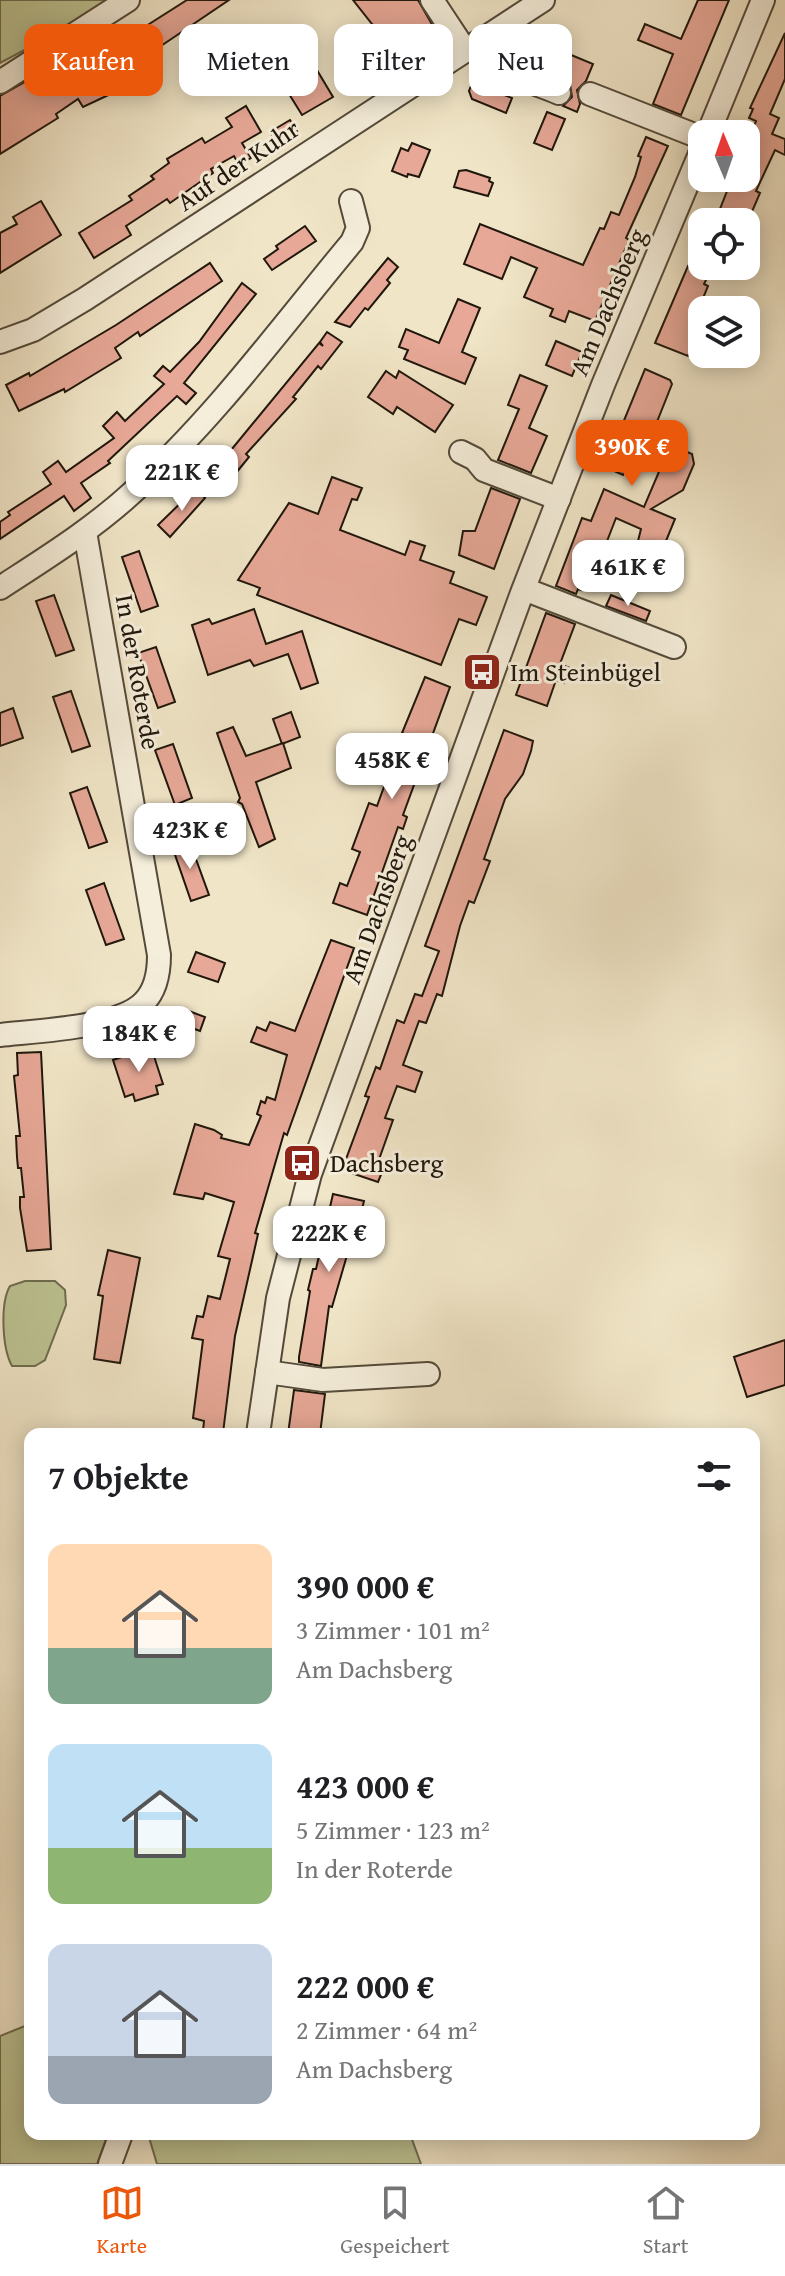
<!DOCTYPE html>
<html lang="de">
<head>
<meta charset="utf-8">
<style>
  body { margin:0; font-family:"Gentium Book Plus",serif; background:#f6f6f6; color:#202124; height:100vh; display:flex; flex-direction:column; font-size:30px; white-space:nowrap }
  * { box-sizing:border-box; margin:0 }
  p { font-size:26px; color:#757577 }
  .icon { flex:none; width:44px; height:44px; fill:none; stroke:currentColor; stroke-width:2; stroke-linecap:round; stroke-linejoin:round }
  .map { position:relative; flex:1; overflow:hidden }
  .drawer { position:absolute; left:24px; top:1428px; width:736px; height:712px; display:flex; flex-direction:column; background:#fff; border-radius:16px; box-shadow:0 4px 20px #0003 }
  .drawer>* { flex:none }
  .banner { position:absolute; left:24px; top:24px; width:738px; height:72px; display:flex; gap:16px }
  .needle { width:52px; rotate:358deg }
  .tools { position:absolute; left:688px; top:120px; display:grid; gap:16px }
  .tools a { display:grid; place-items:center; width:72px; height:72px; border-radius:16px; background:#fff; box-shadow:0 4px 20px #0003; font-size:40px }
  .price { position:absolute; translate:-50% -68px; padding:0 18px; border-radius:16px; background:#fff; color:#222; font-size:26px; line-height:52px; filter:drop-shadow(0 2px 4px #0008) }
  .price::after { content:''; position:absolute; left:50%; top:48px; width:24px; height:18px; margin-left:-12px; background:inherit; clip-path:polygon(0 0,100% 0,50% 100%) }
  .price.selected { background:#ea580c; color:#fff }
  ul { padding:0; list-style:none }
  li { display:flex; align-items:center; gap:24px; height:200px; padding:0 24px }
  li span { display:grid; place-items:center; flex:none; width:224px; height:160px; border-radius:16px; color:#555 }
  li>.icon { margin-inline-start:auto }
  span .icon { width:96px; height:96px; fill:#fffc; stroke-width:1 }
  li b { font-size:34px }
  h2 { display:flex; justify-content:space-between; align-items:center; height:96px; padding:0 24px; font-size:34px }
  .chip { padding:0 28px; border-radius:16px; background:#fff; box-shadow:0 4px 20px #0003; font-size:28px; line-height:72px }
  .chip.selected { background:#ea580c; color:#fff }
  .tab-bar { display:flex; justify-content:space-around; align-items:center; height:112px; border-top:2px solid #e0e0e0; background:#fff; font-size:22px; color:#757577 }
  .tab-bar a { display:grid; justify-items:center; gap:4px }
  .tab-bar .selected { color:#ea580c }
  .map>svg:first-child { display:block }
  .green { fill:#bdc393; stroke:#6e6d4f; stroke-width:2 }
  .building { fill:#e7a897; stroke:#20170b; stroke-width:2 }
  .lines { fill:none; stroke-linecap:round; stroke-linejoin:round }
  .minor-casing { stroke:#544a3a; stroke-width:26 }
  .minor { stroke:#f5eedb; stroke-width:22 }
  .labels { text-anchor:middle; stroke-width:6; stroke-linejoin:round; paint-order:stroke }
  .street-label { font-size:26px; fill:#20170b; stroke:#f5eedb }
  .poi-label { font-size:26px; fill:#20170b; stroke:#f5eedb; text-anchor:start }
</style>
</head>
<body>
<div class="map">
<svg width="785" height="2164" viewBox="0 0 785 2164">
  <rect width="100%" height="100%" fill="#f0e5c7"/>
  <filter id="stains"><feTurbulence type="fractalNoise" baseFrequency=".0025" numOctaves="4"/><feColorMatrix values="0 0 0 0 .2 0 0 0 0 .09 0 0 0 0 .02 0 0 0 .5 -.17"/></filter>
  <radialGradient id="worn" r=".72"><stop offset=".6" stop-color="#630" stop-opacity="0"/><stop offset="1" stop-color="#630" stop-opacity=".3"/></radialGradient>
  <!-- green -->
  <g class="green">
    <polygon points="0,0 111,0 96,12 0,63"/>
    <path d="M25 1281H55L65 1290 66 1305 45 1360 35 1366H12C2 1348 0 1303 10 1286Z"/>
    <polygon points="30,2024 30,2134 108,2134 97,2164 0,2164 0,2036"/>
    <polygon points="148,2134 410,2134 421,2164 157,2164"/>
  </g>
  <!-- building -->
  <g class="building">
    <polygon points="187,0 229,0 152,52 154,56 112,84 117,91 83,107 78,99 56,114 58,118 0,154 0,96 39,74 44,82 63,70 68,80 102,54"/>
    <polygon points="353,0 418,0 437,33 421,38 395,36 396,33 382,31 372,24"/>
    <polygon points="698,0 729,0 681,115 653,104 673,54 638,40 645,24 681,39"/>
    <polygon points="785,33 785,79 770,114 779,118 772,134 785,139 785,155 775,150 756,191 760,193 748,221 720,209 731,181 746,187 746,146 756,121 749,118 753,109 750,108"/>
    <polygon points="357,40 377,71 356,84 336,54"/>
    <polygon points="302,45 333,97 302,115 286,89 293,85 277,59"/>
    <polygon points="564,52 593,64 586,81 577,90 580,104 577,112 563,106 572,97 570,85 554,76"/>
    <polygon points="485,74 503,85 499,93 512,98 506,113 472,99 469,91 471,86 483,80"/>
    <polygon points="246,106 261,132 242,143 251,158 239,165 234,156 211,169 213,173 170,203 167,199 126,226 131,235 94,258 79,233 132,200 129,196 154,179 151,176 169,163 167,159 202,138 205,143 232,127 226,118"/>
    <polygon points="547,112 565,119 552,150 534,143"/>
    <polygon points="290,120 298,133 278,145 270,132"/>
    <polygon points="646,137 668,146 626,238 629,240 595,321 569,311 565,322 550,316 553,309 524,297 537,268 511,257 502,279 464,264 480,224 583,265 600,228 604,229 611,212 619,215 635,177 641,157 638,156"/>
    <polygon points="412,143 430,150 419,177 408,174 407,177 392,171 401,148 408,151"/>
    <polygon points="466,170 490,178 489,181 493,183 488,196 454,187 459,171"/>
    <polygon points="41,201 61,235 0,273 0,233 17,224 13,217"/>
    <polygon points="305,226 316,241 272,270 264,259 278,249 276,246"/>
    <polygon points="388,258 398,267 387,280 390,283 368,310 365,308 350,327 335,322"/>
    <polygon points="210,263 222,281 140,336 138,332 115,348 121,358 65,392 64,389 19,411 6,385 29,373 30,376 116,325"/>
    <polygon points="688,266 702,274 709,274 704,284 708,286 693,323 700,327 688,356 655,343"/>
    <polygon points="242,283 256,294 184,383 196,393 186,404 177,396 108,461 110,463 81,483 91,498 74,511 64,496 0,539 0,522 10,515 8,512 51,484 43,472 58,461 66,472 114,438 103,426 117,412 125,421 164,384 154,376 163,366 170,372 199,342"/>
    <polygon points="458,299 480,308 462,352 476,358 465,384 404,359 408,350 399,347 406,329 439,343"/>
    <polygon points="327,332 342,342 321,369 318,366 293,397 296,399 246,454 249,457 227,484 213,472 319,343 323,346 320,342"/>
    <polygon points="556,341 582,352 572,376 546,365"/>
    <polygon points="645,369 670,380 672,384 651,437 692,454 694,464 683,490 651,509 675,519 657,563 635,553 641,529 616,518 597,567 590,564 581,590 578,589 576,594 556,586 582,518 591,521 604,489 644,507 664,460 634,447 623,475 605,467"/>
    <polygon points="386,371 396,378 399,371 453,405 435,432 397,407 393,414 368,397"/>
    <polygon points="520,375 547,386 529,428 547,436 531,473 498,460 519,409 508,405"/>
    <polygon points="332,477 362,488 357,500 352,499 340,530 405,555 410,541 425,546 420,560 454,572 450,583 487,597 476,625 459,619 441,665 257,595 260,588 238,580 289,503 318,514"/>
    <polygon points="196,488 205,498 170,537 158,525"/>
    <polygon points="491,488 520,499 494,569 459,555 463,531 475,531"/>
    <polygon points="139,551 158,606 141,612 122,557"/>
    <polygon points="54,595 74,650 56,656 36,601"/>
    <polygon points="611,595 650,611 646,621 606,606"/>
    <polygon points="254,609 266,644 302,631 318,683 301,689 288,654 254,666 250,660 208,675 192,625 209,619 212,624"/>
    <polygon points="546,613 575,624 560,664 570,668 564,683 556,680 547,706 516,695"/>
    <polygon points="156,647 175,702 158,708 138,653"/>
    <polygon points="425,677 450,687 403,815 407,817 403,829 398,827 367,915 333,903 340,883 347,886 360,852 352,849 369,803 377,806 393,762 396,763 406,735 402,733"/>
    <polygon points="71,691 90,746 72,752 53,697"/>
    <polygon points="13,708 23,738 0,746 0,713"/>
    <polygon points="291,712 300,737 282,744 273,719"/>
    <polygon points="233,727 246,756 283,743 291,768 256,782 275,839 259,847 242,804 238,802 240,798 217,733"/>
    <polygon points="504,730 533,741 531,751 523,774 505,799 484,859 490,861 474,903 469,901 460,926 442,996 437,994 426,1023 419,1021 403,1065 422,1072 415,1092 397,1086 385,1118 393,1120 376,1168 383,1170 378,1182 342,1170 369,1097 365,1096 376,1067 380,1069 397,1020 404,1023 415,994 422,996 439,951 425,946"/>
    <polygon points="173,744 192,798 175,805 155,750"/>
    <polygon points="87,787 107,842 89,848 70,793"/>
    <polygon points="189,840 209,895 191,901 172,846"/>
    <polygon points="104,883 124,939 106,945 86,890"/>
    <polygon points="331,940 354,948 287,1135 284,1133 255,1233 258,1234 235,1336 223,1433 203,1431 204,1421 193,1418 203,1340 192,1338 197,1316 203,1317 208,1296 220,1299 230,1259 218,1256 234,1202 205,1193 203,1199 174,1194 195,1124 214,1130 222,1135 221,1138 249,1145 261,1116 257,1114 261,1101 265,1103 267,1097 275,1100 287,1055 251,1042 257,1027 266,1031 270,1022 295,1031"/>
    <polygon points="196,952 225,963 218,982 188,972"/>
    <polygon points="178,1007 205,1017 200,1031 189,1027 180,1037 171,1035 160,1024 173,1008"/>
    <polygon points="151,1047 163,1084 156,1086 158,1094 135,1101 133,1094 125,1097 113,1060"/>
    <polygon points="41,1052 51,1249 27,1251 20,1208 20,1197 24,1197 21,1168 18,1168 17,1157 16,1136 20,1136 14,1076 18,1075 17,1053"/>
    <polygon points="333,1194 364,1201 355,1239 352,1238 332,1307 329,1306 321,1366 299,1362 299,1357 310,1291 308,1290 313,1269 316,1269"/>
    <polygon points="108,1250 140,1258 120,1363 94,1359 103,1296 98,1295"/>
    <polygon points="785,1340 785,1385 747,1397 734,1357"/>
    <polygon points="294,1390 325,1394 320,1434 288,1434"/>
  </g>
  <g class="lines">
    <!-- minor casing -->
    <g class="minor-casing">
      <g id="minor">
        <polyline points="432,0 465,50"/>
        <path d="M478 42C496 75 526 79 559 93"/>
        <polyline points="0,82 128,0"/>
        <polyline points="590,94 702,138"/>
        <polyline points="708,134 763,0"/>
        <polyline points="0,342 33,330 85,299 543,0"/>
        <polyline points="461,452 475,459 484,470 559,499"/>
        <path d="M0 588C46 558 93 529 134 491 215 418 282 326 352 242L358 228 351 201"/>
        <polyline points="524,589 674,647"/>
        <path d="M0 1035C35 1031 120 1028 144 1002 156 990 159 971 159 955L85 532"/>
        <polyline points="267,1372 323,1380 428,1374"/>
        <polyline points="258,1434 278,1298 310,1174 522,593 603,385 702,149"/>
        <polyline points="110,2164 121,2134"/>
      </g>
    </g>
    <!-- minor -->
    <use href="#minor" class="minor"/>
  </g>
  <!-- icons -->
  <defs>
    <g id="bus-square" transform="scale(2)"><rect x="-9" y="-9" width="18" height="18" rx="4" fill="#8f2418" stroke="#f5eedb"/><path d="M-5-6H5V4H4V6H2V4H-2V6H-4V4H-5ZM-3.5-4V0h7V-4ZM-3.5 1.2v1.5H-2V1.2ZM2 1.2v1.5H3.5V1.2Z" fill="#fff"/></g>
  </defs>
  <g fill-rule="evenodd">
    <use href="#bus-square" x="482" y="672"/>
    <use href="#bus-square" x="302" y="1163"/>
  </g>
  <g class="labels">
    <!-- street labels -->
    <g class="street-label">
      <text transform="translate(238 165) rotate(-34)" y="9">Auf der Kuhr</text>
      <text transform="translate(608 302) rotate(-67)" y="9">Am Dachsberg</text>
      <text transform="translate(138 672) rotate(80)" y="9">In der Roterde</text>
      <text transform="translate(377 909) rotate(-70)" y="9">Am Dachsberg</text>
    </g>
    <!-- poi labels -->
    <g class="poi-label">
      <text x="510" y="681">Im Steinbügel</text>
      <text x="330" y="1172">Dachsberg</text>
    </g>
  </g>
  <rect width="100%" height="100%" filter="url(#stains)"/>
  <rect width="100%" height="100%" fill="url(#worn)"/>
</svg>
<div class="tools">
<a><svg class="needle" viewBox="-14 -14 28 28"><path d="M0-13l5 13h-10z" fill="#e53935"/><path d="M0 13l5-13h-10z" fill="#757577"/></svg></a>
<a><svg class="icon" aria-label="locate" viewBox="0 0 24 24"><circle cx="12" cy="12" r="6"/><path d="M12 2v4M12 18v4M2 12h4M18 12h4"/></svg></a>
<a><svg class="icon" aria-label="layers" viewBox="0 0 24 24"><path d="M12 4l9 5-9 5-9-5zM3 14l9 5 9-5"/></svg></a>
</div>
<b class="price selected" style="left:632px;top:488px">390K €</b>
<b class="price" style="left:182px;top:513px">221K €</b>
<b class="price" style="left:628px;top:608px">461K €</b>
<b class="price" style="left:392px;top:801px">458K €</b>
<b class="price" style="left:190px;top:871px">423K €</b>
<b class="price" style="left:139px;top:1074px">184K €</b>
<b class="price" style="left:329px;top:1274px">222K €</b>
<div class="banner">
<a class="chip selected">Kaufen</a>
<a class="chip">Mieten</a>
<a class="chip">Filter</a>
<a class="chip">Neu</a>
</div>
<section class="drawer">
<h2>7 Objekte<svg class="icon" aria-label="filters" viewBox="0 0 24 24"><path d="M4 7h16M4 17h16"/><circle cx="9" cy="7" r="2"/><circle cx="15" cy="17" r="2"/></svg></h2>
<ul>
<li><span style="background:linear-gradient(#ffd9b3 65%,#7fa58c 0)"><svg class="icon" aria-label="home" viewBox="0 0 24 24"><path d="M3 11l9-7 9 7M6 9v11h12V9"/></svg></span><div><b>390 000 €</b><p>3 Zimmer · 101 m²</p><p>Am Dachsberg</p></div></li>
<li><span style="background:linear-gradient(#bfe0f5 65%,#8fb573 0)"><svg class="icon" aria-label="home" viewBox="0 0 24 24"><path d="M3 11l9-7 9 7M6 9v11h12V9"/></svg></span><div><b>423 000 €</b><p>5 Zimmer · 123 m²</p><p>In der Roterde</p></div></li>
<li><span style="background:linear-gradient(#c9d6e8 70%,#9aa5b1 0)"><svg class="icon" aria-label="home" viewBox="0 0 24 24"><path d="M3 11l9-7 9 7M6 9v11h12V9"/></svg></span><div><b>222 000 €</b><p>2 Zimmer · 64 m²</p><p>Am Dachsberg</p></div></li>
</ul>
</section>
</div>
<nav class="tab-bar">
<a class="selected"><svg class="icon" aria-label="map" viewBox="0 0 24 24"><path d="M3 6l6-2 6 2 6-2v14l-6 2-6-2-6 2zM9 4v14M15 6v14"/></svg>Karte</a>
<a><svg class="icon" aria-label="saved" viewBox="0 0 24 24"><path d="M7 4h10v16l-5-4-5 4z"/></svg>Gespeichert</a>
<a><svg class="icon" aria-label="home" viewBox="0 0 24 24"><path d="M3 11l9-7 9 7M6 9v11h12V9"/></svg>Start</a>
</nav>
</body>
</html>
